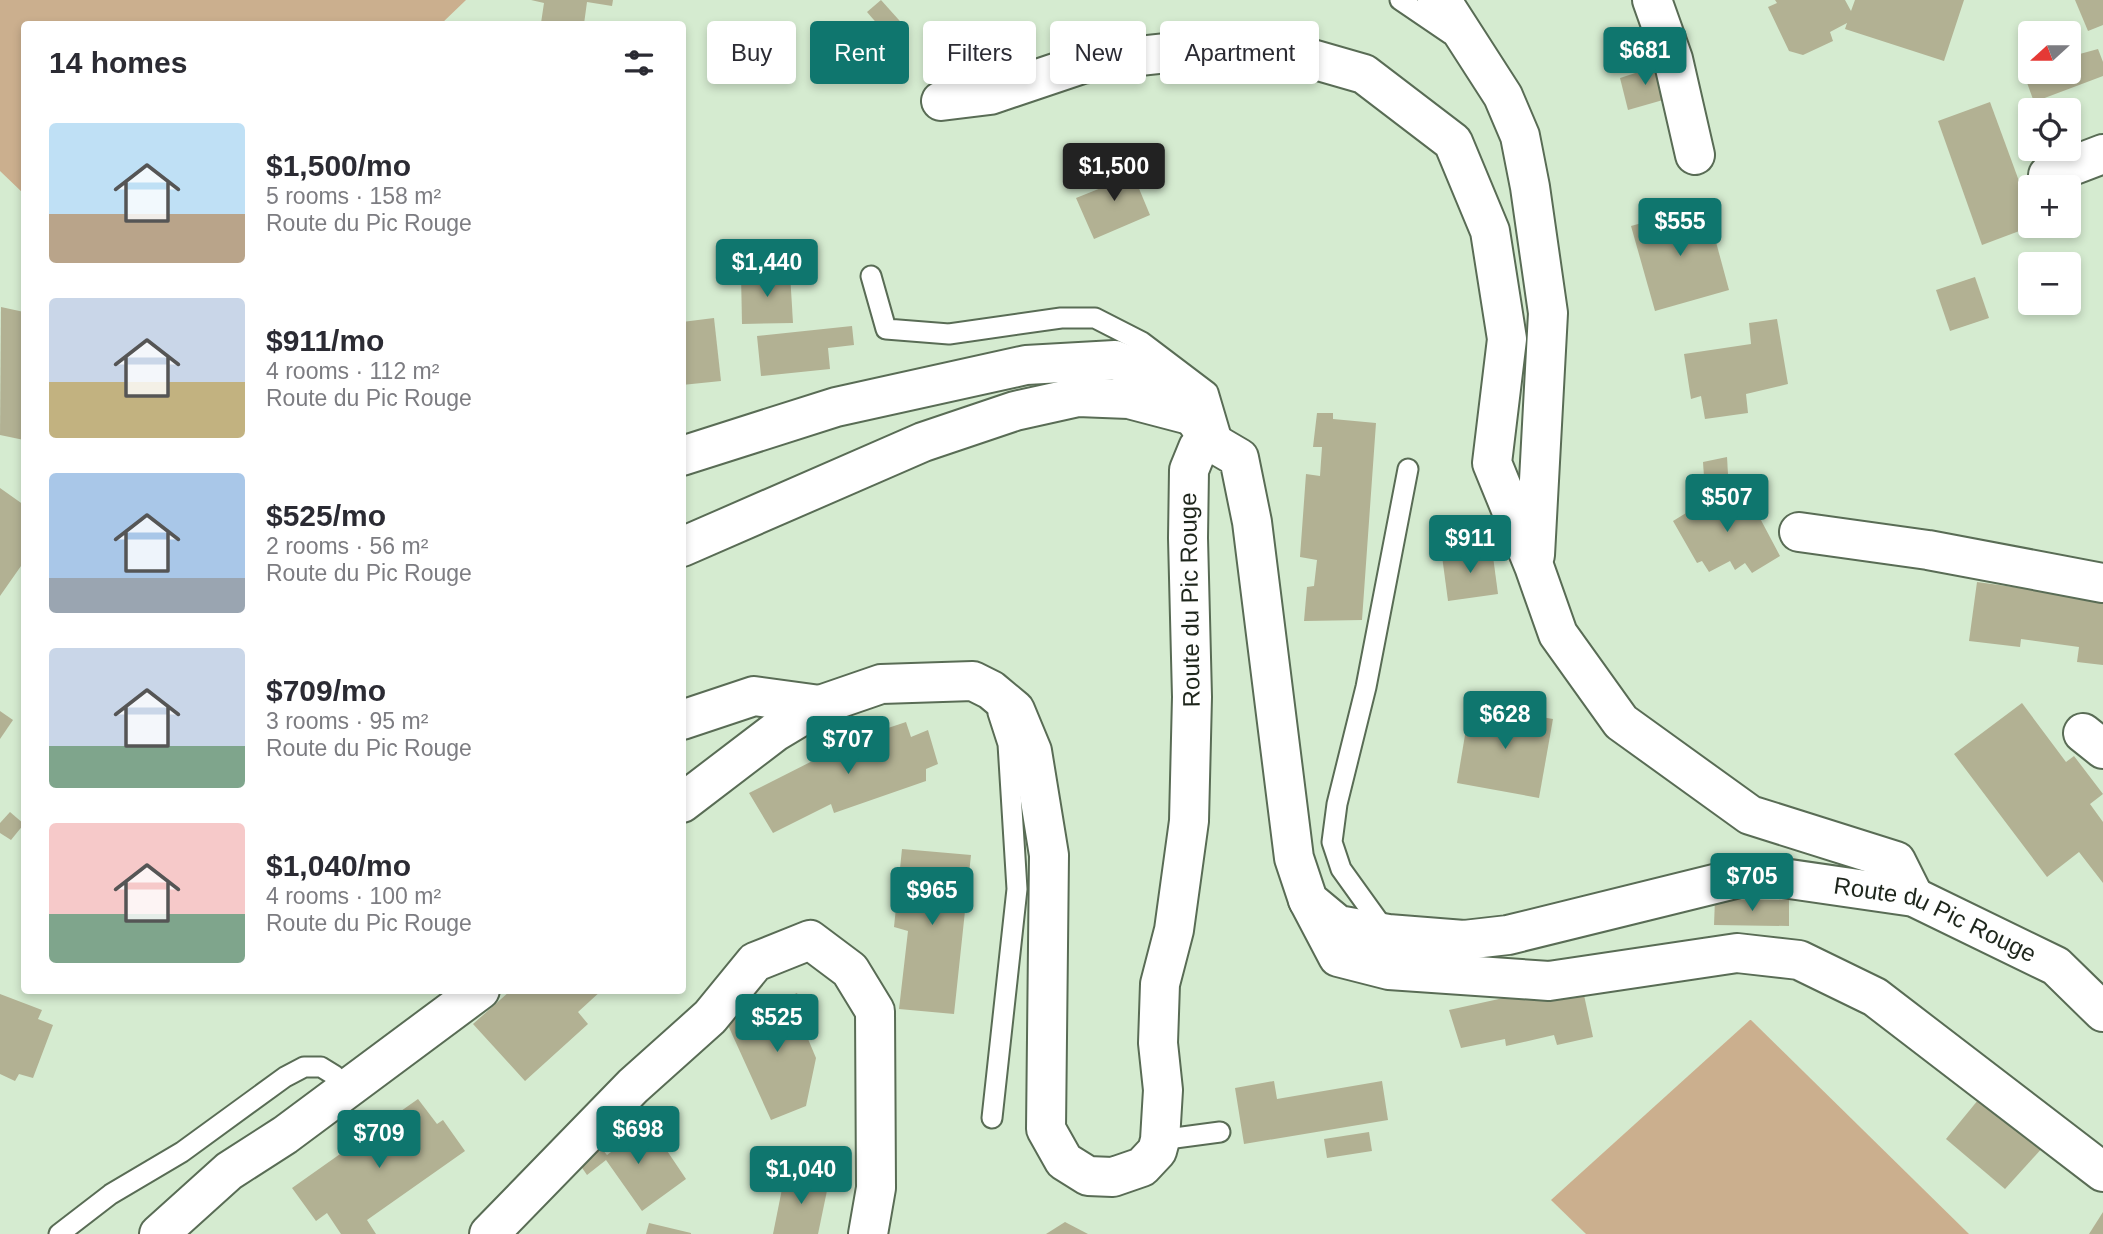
<!DOCTYPE html>
<html lang="en">
<head>
<meta charset="utf-8">
<style>
  body { margin:0; font-family:Arial,sans-serif; background:#f7f7f7; color:#2b2b33; height:100vh; display:flex; flex-direction:column; font-size:26px; white-space:nowrap }
  * { box-sizing:border-box; margin:0 }
  p { font-size:23px; color:#7c7c81 }
  .icon { flex:none; width:38px; height:38px; fill:none; stroke:currentColor; stroke-width:2; stroke-linecap:round; stroke-linejoin:round }
  .map { position:relative; flex:1; overflow:hidden }
  .drawer { position:absolute; left:21px; top:21px; width:665px; height:973px; display:flex; flex-direction:column; background:#fff; border-radius:7px; box-shadow:0 4px 10px #0003 }
  .drawer>* { flex:none }
  .top-card { position:absolute; left:707px; top:21px; width:665px; height:63px; display:flex; gap:14px }
  .needle { width:46px; rotate:249deg }
  .controls { position:absolute; left:2018px; top:21px; display:grid; gap:14px }
  .controls a { display:grid; place-items:center; width:63px; height:63px; border-radius:7px; background:#fff; box-shadow:0 4px 10px #0003; font-size:35px }
  .price { position:absolute; translate:-50% -60px; padding:0 16px; border-radius:7px; background:#0f766e; color:#fff; font-size:23px; line-height:46px; filter:drop-shadow(0 2px 4px #0008) }
  .price::after { content:''; position:absolute; left:50%; top:42px; width:21px; height:16px; margin-left:-10px; background:inherit; clip-path:polygon(0 0,100% 0,50% 100%) }
  .price.current { background:#222; color:#fff }
  ul { padding:0; list-style:none }
  li { display:flex; align-items:center; gap:21px; height:175px; padding:0 28px }
  li span { display:grid; place-items:center; flex:none; width:196px; height:140px; border-radius:7px; color:#555 }
  li>.icon { margin-inline-start:auto }
  span .icon { width:84px; height:84px; fill:#fffc; stroke-width:1 }
  li b { font-size:30px }
  h2 { display:flex; justify-content:space-between; align-items:center; height:84px; padding:0 28px; font-size:30px }
  .tag { padding:0 24px; border-radius:7px; background:#fff; box-shadow:0 4px 10px #0003; font-size:24px; line-height:63px }
  .tag.current { background:#0f766e; color:#fff }
  .map>svg:first-child { display:block }
  .forest { fill:#cbaf8e }
  .building { fill:#b2b193 }
  .lines { fill:none; stroke-linecap:round; stroke-linejoin:round }
  .service-casing { stroke:#596c55; stroke-width:23 }
  .minor-casing { stroke:#596c55; stroke-width:42 }
  .tertiary-casing { stroke:#596c55; stroke-width:42 }
  .service { stroke:#fff; stroke-width:19 }
  .minor { stroke:#fff; stroke-width:38 }
  .tertiary { stroke:#fff; stroke-width:38 }
  .labels { text-anchor:middle; stroke-width:5; stroke-linejoin:round; paint-order:stroke }
  .street-label { font-size:24px; fill:#1e261c; stroke:#fff }
</style>
</head>
<body>
<div class="map">
<svg width="2103" height="1234" viewBox="0 0 2103 1234">
  <rect width="100%" height="100%" fill="#d5ebd0"/>
  <!-- forest -->
  <g class="forest">
    <polygon points="0,0 466,0 441,24 24,24 24,194 0,171"/>
    <polygon points="1750,1020 1751,1020 1969,1234 1586,1234 1551,1200"/>
  </g>
  <!-- building -->
  <g class="building">
    <polygon points="531,0 613,0 612,6 587,2 584,24 541,23 544,3"/>
    <polygon points="881,0 907,29 893,42 867,12"/>
    <polygon points="1775,0 1845,0 1851,11 1855,0 1964,0 1944,61 1845,29 1847,23 1830,32 1833,41 1803,55 1789,51 1768,7 1777,3"/>
    <polygon points="2075,0 2103,0 2103,25 2088,31"/>
    <polygon points="1656,30 1660,46 1625,57 1619,41"/>
    <polygon points="2073,49 2076,55 2098,49 2103,62 2103,76 2034,102 2022,69 2030,65 2030,72 2068,72 2068,51"/>
    <polygon points="1663,64 1670,98 1628,110 1620,78"/>
    <polygon points="1990,102 2030,211 2030,227 1982,245 1938,121"/>
    <polygon points="1128,162 1150,215 1094,239 1076,198 1106,186 1101,174"/>
    <polygon points="1706,205 1729,290 1655,311 1631,226"/>
    <polygon points="790,273 793,323 742,324 741,274"/>
    <polygon points="1975,277 1989,318 1950,331 1936,290"/>
    <polygon points="1,307 24,312 24,440 0,435"/>
    <polygon points="714,318 721,381 682,385 682,322"/>
    <polygon points="1777,319 1788,384 1746,394 1748,413 1705,419 1701,396 1691,399 1684,354 1751,344 1749,323"/>
    <polygon points="852,326 854,345 828,348 830,369 761,376 757,336"/>
    <polygon points="1317,413 1333,413 1333,419 1376,423 1362,620 1304,621 1307,587 1314,586 1317,560 1300,557 1306,474 1320,476 1322,447 1313,447"/>
    <polygon points="1727,457 1728,474 1704,477 1703,462"/>
    <polygon points="0,488 24,505 24,569 21,566 0,596"/>
    <polygon points="1745,490 1780,556 1752,573 1745,563 1735,570 1730,561 1709,572 1702,561 1697,563 1673,521 1714,496 1719,504"/>
    <polygon points="1492,549 1498,594 1448,601 1442,556"/>
    <polygon points="1977,582 2103,599 2103,665 2077,662 2079,647 2021,639 2020,647 1969,641"/>
    <polygon points="2022,703 2066,762 2074,756 2103,794 2090,804 2103,822 2103,883 2079,852 2047,877 1954,754"/>
    <polygon points="1470,705 1553,719 1539,798 1457,783"/>
    <polygon points="0,711 13,720 0,739"/>
    <polygon points="906,722 911,737 928,730 938,764 926,769 926,781 834,813 831,804 773,833 749,793 858,738"/>
    <polygon points="10,812 24,824 11,840 0,833 0,823"/>
    <polygon points="902,849 971,855 954,1014 899,1009 908,931 894,927"/>
    <polygon points="1715,899 1789,900 1789,926 1714,925"/>
    <polygon points="1581,981 1593,1037 1557,1045 1554,1035 1506,1046 1505,1039 1461,1048 1449,1010"/>
    <polygon points="511,990 602,990 578,1012 588,1024 525,1081 473,1024"/>
    <polygon points="797,993 810,1022 803,1027 816,1058 806,1106 771,1120 727,1023"/>
    <polygon points="0,994 42,1010 38,1019 53,1025 33,1078 19,1074 15,1081 0,1074"/>
    <polygon points="1274,1081 1277,1099 1382,1081 1388,1120 1244,1144 1235,1088"/>
    <polygon points="1983,1094 2044,1146 2005,1189 1946,1139"/>
    <polygon points="418,1099 437,1124 443,1120 465,1151 367,1220 376,1234 341,1234 327,1213 316,1221 292,1188"/>
    <polygon points="649,1124 686,1179 642,1211 606,1160 587,1175 576,1159 596,1142 607,1155"/>
    <polygon points="1369,1132 1372,1151 1327,1158 1324,1139"/>
    <polygon points="785,1174 829,1181 818,1234 773,1234"/>
    <polygon points="2103,1212 2103,1234 2089,1234"/>
    <polygon points="1065,1222 1088,1234 1046,1234"/>
    <polygon points="649,1223 691,1233 691,1234 646,1234"/>
  </g>
  <g class="lines">
    <!-- service casing -->
    <g class="service-casing">
      <g id="service">
        <polyline points="1400,0 1450,34"/>
        <polyline points="871,276 886,329 949,334 1061,318 1095,318 1142,342 1208,392 1221,436"/>
        <polyline points="1387,933 1341,869 1332,842 1337,804 1366,687 1408,469"/>
        <polyline points="992,1118 1017,889 1008,744 998,713"/>
        <polyline points="1160,1140 1220,1132"/>
        <polyline points="59,1234 111,1194 182,1152 285,1077 304,1067 321,1067 334,1075 347,1090"/>
      </g>
    </g>
    <!-- minor casing -->
    <g class="minor-casing">
      <g id="minor">
        <polyline points="1437,0 1447,9 1503,96 1520,136 1530,187 1548,313 1535,555"/>
        <polyline points="1652,0 1673,59 1695,155"/>
        <polyline points="941,101 990,95 1082,64 1139,56 1195,50 1291,53 1364,74 1453,142 1490,231 1507,339 1492,463 1534,566 1558,634 1621,722 1750,815 1896,861 1914,897"/>
        <polyline points="2048,175 2103,154"/>
        <polyline points="682,456 836,407 1026,365 1115,360 1144,372 1169,388 1183,401 1210,441"/>
        <polyline points="1799,532 1928,550 2103,583"/>
        <polyline points="682,547 923,442 1015,411 1078,397 1129,399 1190,415"/>
        <polyline points="682,720 754,696 820,705"/>
        <polyline points="2083,733 2103,749"/>
        <polyline points="1308,900 1338,957 1389,970 1549,981 1737,953 1799,960 1875,997 2103,1172"/>
        <polyline points="489,1234 633,1086 710,1017 755,962 810,940 850,970 875,1011 876,1188 868,1234"/>
      </g>
    </g>
    <!-- tertiary casing -->
    <g class="tertiary-casing">
      <g id="tertiary">
        <path id="s1" d="M682 803 775 732 820 705 881 684 973 681 991 690 1015 710 1032 751 1049 855 1046 1129 1064 1161 1088 1176 1113 1177 1142 1167 1157 1151 1160 1140 1163 1090 1158 1043 1160 984 1174 930 1189 821 1192 697 1188 538 1189 470 1198 448 1210 441 1239 458 1252 522 1294 858 1308 900 1338 925 1388 934 1464 940 1508 935 1755 874 1914 897 2056 966 2103 1012"/>
        <polyline points="159,1234 229,1171 285,1135 480,990"/>
      </g>
    </g>
    <!-- service -->
    <use href="#service" class="service"/>
    <!-- minor -->
    <use href="#minor" class="minor"/>
    <!-- tertiary -->
    <use href="#tertiary" class="tertiary"/>
  </g>
  <g class="labels">
    <!-- street labels -->
    <g class="street-label">
      <text transform="translate(1190 600) rotate(-91)" y="8">Route du Pic Rouge</text>
      <text dy="8" stroke="none"><textPath href="#s1" startOffset="2800">Route du Pic Rouge</textPath></text>
    </g>
  </g>
</svg>
<div class="controls">
<a><svg class="needle" viewBox="-14 -14 28 28"><path d="M0-13l5 13h-10z" fill="#e53935"/><path d="M0 13l5-13h-10z" fill="#7c7c81"/></svg></a>
<a><svg class="icon" aria-label="locate" viewBox="0 0 24 24"><circle cx="12" cy="12" r="6"/><path d="M12 2v4M12 18v4M2 12h4M18 12h4"/></svg></a>
<a>+</a>
<a>−</a>
</div>
<b class="price" style="left:1645px;top:87px">$681</b>
<b class="price current" style="left:1114px;top:203px">$1,500</b>
<b class="price" style="left:1680px;top:258px">$555</b>
<b class="price" style="left:767px;top:299px">$1,440</b>
<b class="price" style="left:1727px;top:534px">$507</b>
<b class="price" style="left:1470px;top:575px">$911</b>
<b class="price" style="left:1505px;top:751px">$628</b>
<b class="price" style="left:848px;top:776px">$707</b>
<b class="price" style="left:1752px;top:913px">$705</b>
<b class="price" style="left:932px;top:927px">$965</b>
<b class="price" style="left:777px;top:1054px">$525</b>
<b class="price" style="left:638px;top:1166px">$698</b>
<b class="price" style="left:379px;top:1170px">$709</b>
<b class="price" style="left:801px;top:1206px">$1,040</b>
<div class="top-card">
<a class="tag">Buy</a>
<a class="tag current">Rent</a>
<a class="tag">Filters</a>
<a class="tag">New</a>
<a class="tag">Apartment</a>
</div>
<section class="drawer">
<h2>14 homes<svg class="icon" aria-label="filters" viewBox="0 0 24 24"><path d="M4 7h16M4 17h16"/><circle cx="9" cy="7" r="2"/><circle cx="15" cy="17" r="2"/></svg></h2>
<ul>
<li><span style="background:linear-gradient(#bfe0f5 65%,#b9a48a 0)"><svg class="icon" aria-label="home" viewBox="0 0 24 24"><path d="M3 11l9-7 9 7M6 9v11h12V9"/></svg></span><div><b>$1,500/mo</b><p>5 rooms · 158 m²</p><p>Route du Pic Rouge</p></div></li>
<li><span style="background:linear-gradient(#c9d6e8 60%,#c2b280 0)"><svg class="icon" aria-label="home" viewBox="0 0 24 24"><path d="M3 11l9-7 9 7M6 9v11h12V9"/></svg></span><div><b>$911/mo</b><p>4 rooms · 112 m²</p><p>Route du Pic Rouge</p></div></li>
<li><span style="background:linear-gradient(#a9c7e8 75%,#9aa5b1 0)"><svg class="icon" aria-label="home" viewBox="0 0 24 24"><path d="M3 11l9-7 9 7M6 9v11h12V9"/></svg></span><div><b>$525/mo</b><p>2 rooms · 56 m²</p><p>Route du Pic Rouge</p></div></li>
<li><span style="background:linear-gradient(#c9d6e8 70%,#7fa58c 0)"><svg class="icon" aria-label="home" viewBox="0 0 24 24"><path d="M3 11l9-7 9 7M6 9v11h12V9"/></svg></span><div><b>$709/mo</b><p>3 rooms · 95 m²</p><p>Route du Pic Rouge</p></div></li>
<li><span style="background:linear-gradient(#f6c9c9 65%,#7fa58c 0)"><svg class="icon" aria-label="home" viewBox="0 0 24 24"><path d="M3 11l9-7 9 7M6 9v11h12V9"/></svg></span><div><b>$1,040/mo</b><p>4 rooms · 100 m²</p><p>Route du Pic Rouge</p></div></li>
</ul>
</section>
</div>
</body>
</html>
